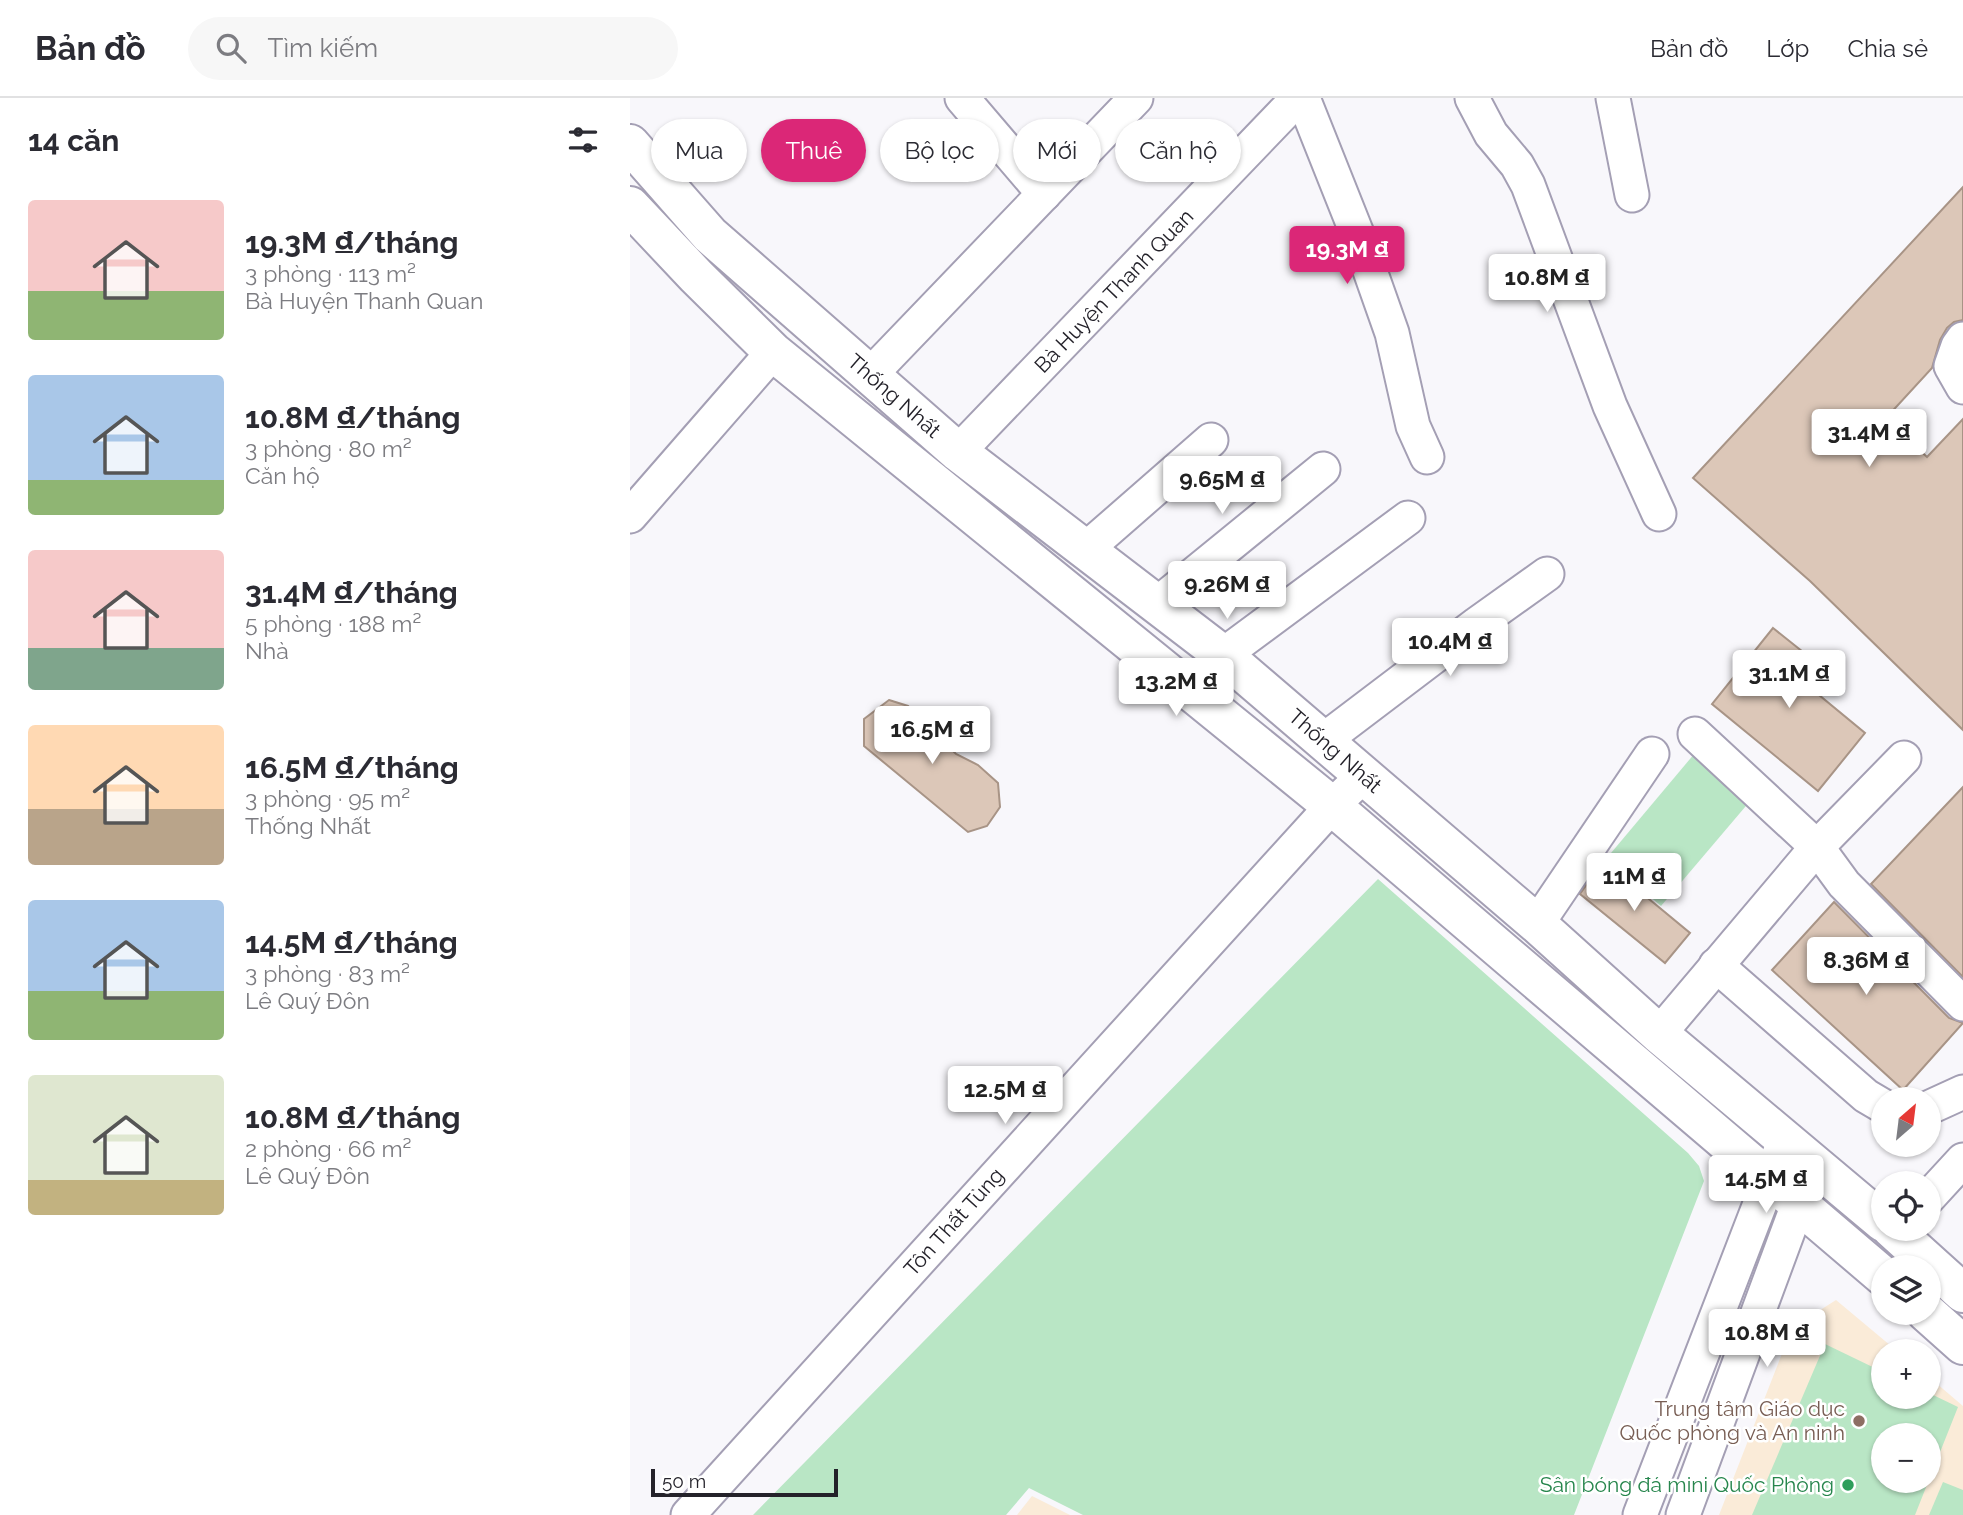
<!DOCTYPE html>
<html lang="vi">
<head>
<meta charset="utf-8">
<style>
  body { margin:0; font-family:Raleway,sans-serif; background:#f7f7f7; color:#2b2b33; height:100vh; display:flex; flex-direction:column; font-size:26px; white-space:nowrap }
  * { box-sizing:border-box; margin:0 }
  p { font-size:23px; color:#7c7c81 }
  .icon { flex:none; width:38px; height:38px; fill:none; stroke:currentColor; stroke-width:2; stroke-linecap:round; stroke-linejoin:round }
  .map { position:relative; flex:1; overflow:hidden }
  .sheet { display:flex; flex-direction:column; background:#fff; width:630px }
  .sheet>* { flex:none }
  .top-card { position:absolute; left:21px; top:21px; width:665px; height:63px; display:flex; gap:14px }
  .needle { width:46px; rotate:28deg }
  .buttons { position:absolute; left:1241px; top:989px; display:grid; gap:14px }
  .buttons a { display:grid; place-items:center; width:70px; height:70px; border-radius:50%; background:#fff; box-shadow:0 2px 5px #0004; font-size:35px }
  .scale { position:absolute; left:21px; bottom:18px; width:187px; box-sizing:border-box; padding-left:7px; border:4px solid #24222a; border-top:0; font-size:19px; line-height:24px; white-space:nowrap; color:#24222a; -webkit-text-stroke:5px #fff; paint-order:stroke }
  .price { position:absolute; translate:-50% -60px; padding:0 16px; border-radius:7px; background:#fff; color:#222; font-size:23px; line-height:46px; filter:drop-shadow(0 2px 4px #0008) }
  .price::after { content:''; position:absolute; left:50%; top:42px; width:21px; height:16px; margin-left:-10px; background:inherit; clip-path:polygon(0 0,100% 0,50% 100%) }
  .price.active { background:#db2777; color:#fff }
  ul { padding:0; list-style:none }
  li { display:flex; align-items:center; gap:21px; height:175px; padding:0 28px }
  li span { display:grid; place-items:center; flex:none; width:196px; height:140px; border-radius:7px; color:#555 }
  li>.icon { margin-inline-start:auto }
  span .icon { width:84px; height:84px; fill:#fffc; stroke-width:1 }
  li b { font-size:30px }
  h2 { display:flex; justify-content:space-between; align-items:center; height:84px; padding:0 28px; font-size:30px }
  .pill { padding:0 24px; border-radius:32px; background:#fff; box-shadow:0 2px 5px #0004; font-size:24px; line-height:63px }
  .pill.active { background:#db2777; color:#fff }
  header { display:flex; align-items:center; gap:42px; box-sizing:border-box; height:98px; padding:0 35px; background:#fff; border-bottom:2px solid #e1e1e2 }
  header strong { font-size:33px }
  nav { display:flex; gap:38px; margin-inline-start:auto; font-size:24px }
  .search { width:490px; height:63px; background:#f7f7f7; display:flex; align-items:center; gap:18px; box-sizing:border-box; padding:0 24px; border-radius:38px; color:#7c7c81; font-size:26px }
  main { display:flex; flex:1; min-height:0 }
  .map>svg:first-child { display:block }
  .industrial { fill:#faebd8; fill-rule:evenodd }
  .green { fill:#b9e6c5; fill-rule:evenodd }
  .building { fill:#dcc7b8; stroke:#a89486; stroke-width:2 }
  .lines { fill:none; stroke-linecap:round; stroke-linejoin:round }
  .minor-casing { stroke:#a49fb4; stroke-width:37 }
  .major-casing { stroke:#a49fb4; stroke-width:42 }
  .minor { stroke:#fff; stroke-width:33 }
  .major { stroke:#fff; stroke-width:38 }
  .education-dot { fill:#8d6e63; stroke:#fff; stroke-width:2.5 }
  .leisure-dot { fill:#2e9e5b; stroke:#fff; stroke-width:2.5 }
  .labels { text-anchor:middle; stroke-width:5; stroke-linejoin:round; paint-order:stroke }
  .street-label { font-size:21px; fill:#24222a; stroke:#fff }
  .education-label { font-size:21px; fill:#785e54; stroke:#fff; text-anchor:end }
  .leisure-label { font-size:21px; fill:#27864d; stroke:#fff; text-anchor:end }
</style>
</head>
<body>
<header>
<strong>Bản đồ</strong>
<div class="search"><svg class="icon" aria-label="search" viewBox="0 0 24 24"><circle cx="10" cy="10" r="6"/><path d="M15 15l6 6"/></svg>Tìm kiếm</div>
<nav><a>Bản đồ</a><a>Lớp</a><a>Chia sẻ</a></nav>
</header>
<main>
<section class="sheet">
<h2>14 căn<svg class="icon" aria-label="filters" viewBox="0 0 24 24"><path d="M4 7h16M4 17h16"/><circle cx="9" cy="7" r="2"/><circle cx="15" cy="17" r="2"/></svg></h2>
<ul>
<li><span style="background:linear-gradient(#f6c9c9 65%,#8fb573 0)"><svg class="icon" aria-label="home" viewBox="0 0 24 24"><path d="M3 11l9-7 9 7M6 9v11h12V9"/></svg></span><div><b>19.3M ₫/tháng</b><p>3 phòng · 113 m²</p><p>Bà Huyện Thanh Quan</p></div></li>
<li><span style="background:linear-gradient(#a9c7e8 75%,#8fb573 0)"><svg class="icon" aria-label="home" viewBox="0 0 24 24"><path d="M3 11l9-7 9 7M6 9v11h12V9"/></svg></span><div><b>10.8M ₫/tháng</b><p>3 phòng · 80 m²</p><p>Căn hộ</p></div></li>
<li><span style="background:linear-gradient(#f6c9c9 70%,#7fa58c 0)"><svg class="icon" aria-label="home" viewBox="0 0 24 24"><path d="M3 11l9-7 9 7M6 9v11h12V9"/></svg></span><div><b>31.4M ₫/tháng</b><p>5 phòng · 188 m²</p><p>Nhà</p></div></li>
<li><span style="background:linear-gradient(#ffd9b3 60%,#b9a48a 0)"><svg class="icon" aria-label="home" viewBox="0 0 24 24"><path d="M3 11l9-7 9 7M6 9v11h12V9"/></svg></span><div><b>16.5M ₫/tháng</b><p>3 phòng · 95 m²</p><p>Thống Nhất</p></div></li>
<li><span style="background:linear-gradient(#a9c7e8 65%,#8fb573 0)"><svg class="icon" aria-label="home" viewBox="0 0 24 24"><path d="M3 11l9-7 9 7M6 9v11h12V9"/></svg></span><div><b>14.5M ₫/tháng</b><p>3 phòng · 83 m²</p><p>Lê Quý Đôn</p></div></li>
<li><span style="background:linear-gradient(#dfe7d0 75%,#c2b280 0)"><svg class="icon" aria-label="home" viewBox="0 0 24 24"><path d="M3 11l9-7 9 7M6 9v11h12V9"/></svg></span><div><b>10.8M ₫/tháng</b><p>2 phòng · 66 m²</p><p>Lê Quý Đôn</p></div></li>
</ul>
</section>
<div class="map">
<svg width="1333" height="1417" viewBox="0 0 1333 1417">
  <rect width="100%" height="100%" fill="#f8f7fb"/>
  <!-- industrial -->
  <g class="industrial">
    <path d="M1206 1202 1267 1253H1253V1298H1298L1299 1279 1333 1308V1417H1089L1162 1230ZM1253 1337H1298V1382H1253Z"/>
    <polygon points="402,1398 440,1417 387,1417"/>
  </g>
  <!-- green -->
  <g class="green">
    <polygon points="1065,655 1121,702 1031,808 976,761"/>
    <polygon points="748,781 1058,1055 1069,1068 1074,1083 944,1417 453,1417 399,1390 376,1417 123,1417"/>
    <path d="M1195 1246 1253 1274V1298H1298L1299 1295 1328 1309 1285 1417H1122ZM1253 1337H1298V1382H1253Z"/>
    <polygon points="1313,1384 1333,1392 1333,1417 1299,1417"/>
  </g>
  <!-- building -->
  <g class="building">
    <polygon points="1333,89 1333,222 1324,224 1317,230 1310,242 1302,270 1256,320 1297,359 1333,321 1333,632 1180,483 1063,380"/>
    <polygon points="1143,530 1198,574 1183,592 1235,635 1188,693 1082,606"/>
    <polygon points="259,602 278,608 326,656 348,667 368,685 370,709 357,728 338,734 234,648 234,621"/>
    <polygon points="1333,689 1333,879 1241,786"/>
    <polygon points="973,763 1060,835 1035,865 950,796"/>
    <polygon points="1204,804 1319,920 1333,925 1273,992 1142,872"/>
  </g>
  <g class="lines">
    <!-- minor casing -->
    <g class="minor-casing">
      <g id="minor">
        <polyline points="332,0 414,96"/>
        <polyline points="673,0 726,133 762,235 783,328 797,359"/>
        <polyline points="842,0 861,36 887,67 898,87 980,308 1029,416"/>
        <polyline points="983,0 1002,97"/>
        <polyline points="1333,241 1328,248 1321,268 1333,289"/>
        <polyline points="239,278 506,0"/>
        <polyline points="328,354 668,0"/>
        <polyline points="0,418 143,254"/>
        <polyline points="455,452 581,342"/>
        <polyline points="526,507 693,371"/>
        <polyline points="593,557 778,420"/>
        <polyline points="1065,636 1187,749 1214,786 1333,906"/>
        <polyline points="694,642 847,526 917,476"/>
        <polyline points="907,826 1022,656"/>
        <polyline points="1086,867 1236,998 1253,1008"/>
        <polyline points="1029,936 1187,749 1274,660"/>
        <polyline points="1298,1010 1333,994"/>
        <polyline points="1298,1100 1333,1062"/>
        <polyline points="58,1417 702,708 733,678"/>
        <polyline points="1010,1417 1155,1041"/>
        <polyline points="1053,1417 1183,1066"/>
      </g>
    </g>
    <!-- major casing -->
    <g class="major-casing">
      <g id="major">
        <polyline points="0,46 80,137 328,354 593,557 907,826 1029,936 1253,1124"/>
        <polyline points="0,108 66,178 143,254 702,708 1253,1178"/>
        <polyline points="1261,1130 1333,1195"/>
        <polyline points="1296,1214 1333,1247"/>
      </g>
    </g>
    <!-- minor -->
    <use href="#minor" class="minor"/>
    <!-- major -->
    <use href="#major" class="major"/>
  </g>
  <!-- markers -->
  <circle class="education-dot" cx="1229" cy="1323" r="7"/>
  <circle class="leisure-dot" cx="1218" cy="1387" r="7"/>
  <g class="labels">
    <!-- street labels -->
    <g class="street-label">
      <text transform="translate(484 193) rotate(-46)" y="7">Bà Huyện Thanh Quan</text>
      <text transform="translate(264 298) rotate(41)" y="7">Thống Nhất</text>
      <text transform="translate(705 653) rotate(41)" y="7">Thống Nhất</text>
      <text transform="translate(324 1124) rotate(-48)" y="7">Tôn Thất Tùng</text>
    </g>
    <!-- education labels -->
    <g class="education-label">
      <text x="1215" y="1318">Trung tâm Giáo dục<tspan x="1215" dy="24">Quốc phòng và An ninh</tspan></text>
    </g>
    <!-- leisure labels -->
    <g class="leisure-label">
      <text x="1204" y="1394">Sân bóng đá mini Quốc Phòng</text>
    </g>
  </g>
</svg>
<div class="buttons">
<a><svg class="needle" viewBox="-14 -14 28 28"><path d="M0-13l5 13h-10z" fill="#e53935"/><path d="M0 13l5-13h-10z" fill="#7c7c81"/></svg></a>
<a><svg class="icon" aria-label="locate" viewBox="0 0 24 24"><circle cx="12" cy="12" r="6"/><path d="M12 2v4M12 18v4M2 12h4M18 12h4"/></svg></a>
<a><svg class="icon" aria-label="layers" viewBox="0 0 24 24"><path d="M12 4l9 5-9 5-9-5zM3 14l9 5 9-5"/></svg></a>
<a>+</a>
<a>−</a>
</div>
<div class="scale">50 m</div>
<b class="price active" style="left:717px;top:188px">19.3M ₫</b>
<b class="price" style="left:917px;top:216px">10.8M ₫</b>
<b class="price" style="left:1239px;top:371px">31.4M ₫</b>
<b class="price" style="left:592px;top:418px">9.65M ₫</b>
<b class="price" style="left:597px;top:523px">9.26M ₫</b>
<b class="price" style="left:820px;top:580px">10.4M ₫</b>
<b class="price" style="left:1159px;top:612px">31.1M ₫</b>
<b class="price" style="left:546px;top:620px">13.2M ₫</b>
<b class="price" style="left:302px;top:668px">16.5M ₫</b>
<b class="price" style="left:1004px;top:815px">11M ₫</b>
<b class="price" style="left:1236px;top:899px">8.36M ₫</b>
<b class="price" style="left:375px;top:1028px">12.5M ₫</b>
<b class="price" style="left:1136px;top:1117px">14.5M ₫</b>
<b class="price" style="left:1137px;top:1271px">10.8M ₫</b>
<div class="top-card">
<a class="pill">Mua</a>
<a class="pill active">Thuê</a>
<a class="pill">Bộ lọc</a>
<a class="pill">Mới</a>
<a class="pill">Căn hộ</a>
</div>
</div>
</main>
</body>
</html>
